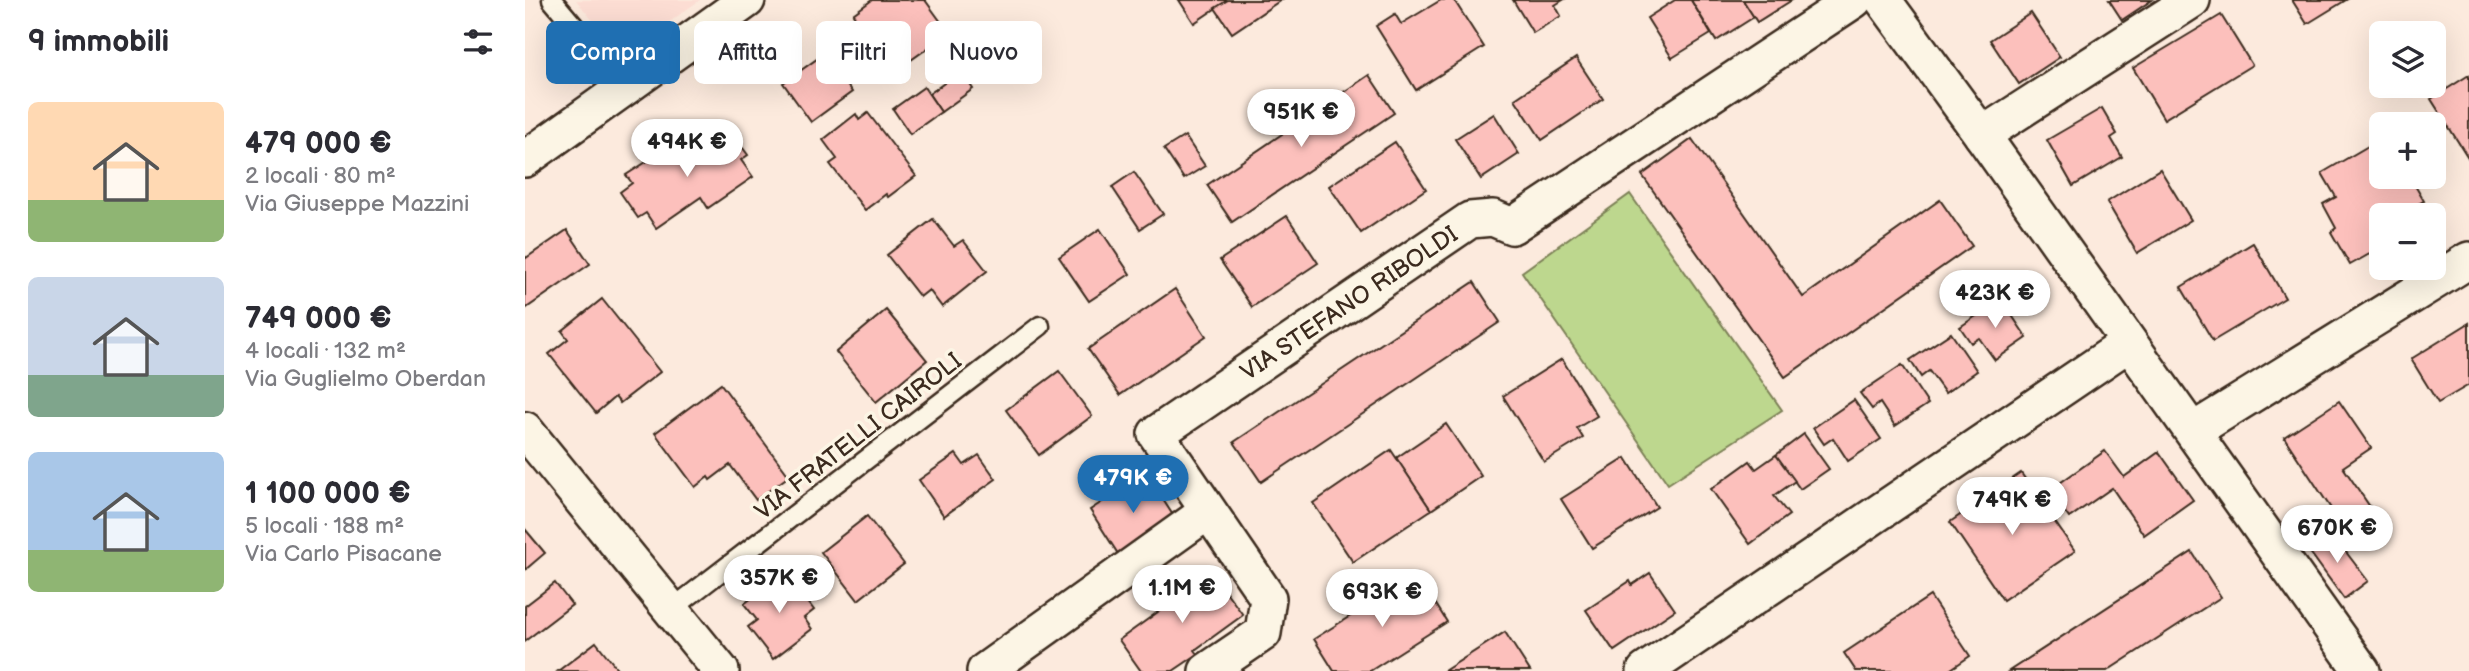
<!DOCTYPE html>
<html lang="it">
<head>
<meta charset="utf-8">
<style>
  body { margin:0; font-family:"Balsamiq Sans",sans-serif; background:#f2f2f3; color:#2b2b33; height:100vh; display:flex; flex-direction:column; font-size:26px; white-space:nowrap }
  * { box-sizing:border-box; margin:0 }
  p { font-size:23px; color:#7c7c81 }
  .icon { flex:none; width:38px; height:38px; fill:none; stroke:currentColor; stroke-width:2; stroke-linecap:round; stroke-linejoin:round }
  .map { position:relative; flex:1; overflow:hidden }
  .drawer { display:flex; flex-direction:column; background:#fff; width:525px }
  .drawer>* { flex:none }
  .banner { position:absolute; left:21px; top:21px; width:665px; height:63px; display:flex; gap:14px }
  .fabs { position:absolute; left:1844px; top:21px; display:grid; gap:14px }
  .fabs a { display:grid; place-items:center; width:77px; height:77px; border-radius:10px; background:#fff; box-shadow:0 7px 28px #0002; font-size:35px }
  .price { position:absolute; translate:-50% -60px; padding:0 16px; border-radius:24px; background:#fff; color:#222; font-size:23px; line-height:46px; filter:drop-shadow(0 2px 4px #0008) }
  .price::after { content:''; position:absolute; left:50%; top:42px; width:21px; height:16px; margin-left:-10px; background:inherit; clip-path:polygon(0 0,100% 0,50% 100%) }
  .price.selected { background:#1f6fb2; color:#fff }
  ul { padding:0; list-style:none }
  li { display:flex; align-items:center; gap:21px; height:175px; padding:0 28px }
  li span { display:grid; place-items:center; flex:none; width:196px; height:140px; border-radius:10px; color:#555 }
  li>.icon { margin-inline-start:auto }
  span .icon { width:84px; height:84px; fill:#fffc; stroke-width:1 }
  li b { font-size:30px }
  h2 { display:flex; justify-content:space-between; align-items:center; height:84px; padding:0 28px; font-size:30px }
  .chip { padding:0 24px; border-radius:10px; background:#fff; box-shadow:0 7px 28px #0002; font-size:24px; line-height:63px }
  .chip.selected { background:#1f6fb2; color:#fff }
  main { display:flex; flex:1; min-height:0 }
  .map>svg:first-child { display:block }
  .built { fill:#fcddd3 }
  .green { fill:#bdd78e; stroke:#7c8056; stroke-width:2 }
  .building { fill:#fcc0bc; stroke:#3b2a1e; stroke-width:2 }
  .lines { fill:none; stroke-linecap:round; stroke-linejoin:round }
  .service-casing { stroke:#3b2a1e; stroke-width:23 }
  .minor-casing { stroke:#3b2a1e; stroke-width:40 }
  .service { stroke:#fcf5e5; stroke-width:18 }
  .minor { stroke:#fcf5e5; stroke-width:35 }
  .labels { text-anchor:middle; stroke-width:7; stroke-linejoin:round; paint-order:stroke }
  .street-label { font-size:24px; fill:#3b2a1e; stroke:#fcf5e5 }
</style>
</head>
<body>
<main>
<section class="drawer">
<h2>9 immobili<svg class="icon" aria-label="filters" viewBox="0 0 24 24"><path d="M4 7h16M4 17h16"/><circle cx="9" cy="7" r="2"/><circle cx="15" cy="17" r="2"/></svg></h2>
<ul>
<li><span style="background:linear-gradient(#ffd9b3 70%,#8fb573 0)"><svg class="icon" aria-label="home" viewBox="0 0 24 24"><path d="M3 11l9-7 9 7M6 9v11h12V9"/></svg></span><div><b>479 000 €</b><p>2 locali · 80 m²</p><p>Via Giuseppe Mazzini</p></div></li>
<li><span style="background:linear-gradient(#c9d6e8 70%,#7fa58c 0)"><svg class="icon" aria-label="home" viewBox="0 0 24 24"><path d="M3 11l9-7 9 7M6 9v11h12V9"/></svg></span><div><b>749 000 €</b><p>4 locali · 132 m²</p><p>Via Guglielmo Oberdan</p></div></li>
<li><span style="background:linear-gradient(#a9c7e8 70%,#8fb573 0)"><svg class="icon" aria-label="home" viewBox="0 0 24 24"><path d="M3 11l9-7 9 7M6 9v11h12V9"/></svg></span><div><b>1 100 000 €</b><p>5 locali · 188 m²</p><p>Via Carlo Pisacane</p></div></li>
</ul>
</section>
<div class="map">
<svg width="1944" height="671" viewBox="0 0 1944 671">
  <rect width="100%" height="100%" fill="#fceadd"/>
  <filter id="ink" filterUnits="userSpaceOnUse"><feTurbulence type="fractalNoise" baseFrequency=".0143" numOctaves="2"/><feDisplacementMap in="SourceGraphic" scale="14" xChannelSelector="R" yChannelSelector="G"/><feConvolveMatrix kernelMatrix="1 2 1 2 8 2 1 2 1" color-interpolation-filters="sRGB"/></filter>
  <g filter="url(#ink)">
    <!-- built -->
    <polygon class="built" points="51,0 175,0 97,56"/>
    <!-- green -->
    <polygon class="green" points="1105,194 1257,410 1143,484 997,272"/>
    <!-- building -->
    <g class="building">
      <polygon points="347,0 400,0 424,33 369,72 328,14"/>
      <polygon points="654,0 703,0 669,23"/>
      <polygon points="703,0 756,0 707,33 690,8"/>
      <polygon points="916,0 929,0 959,47 891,90 851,26 870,14 876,24"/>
      <polygon points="988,0 1038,0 1030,5 1036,16 1008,33"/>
      <polygon points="1150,0 1166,0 1186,34 1147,58 1122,18"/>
      <polygon points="1166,0 1218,0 1229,17 1191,41"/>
      <polygon points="1218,0 1267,0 1232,22"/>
      <polygon points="1584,0 1627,0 1597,20"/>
      <polygon points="1767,0 1821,0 1782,24"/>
      <polygon points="1506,13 1535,57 1494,84 1465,40"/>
      <polygon points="1696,15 1727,65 1639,119 1608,68"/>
      <polygon points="299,54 327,92 286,122 258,83"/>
      <polygon points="1051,58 1078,99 1017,140 990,99"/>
      <polygon points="436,71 448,89 416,112 404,94"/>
      <polygon points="844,75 869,113 707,222 682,185"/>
      <polygon points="1944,75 1944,159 1906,99"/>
      <polygon points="399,87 416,112 385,134 368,109"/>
      <polygon points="1577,108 1592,134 1586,138 1597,157 1548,186 1522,140"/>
      <polygon points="343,113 391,176 363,197 361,194 340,210 305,164 312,159 298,140 331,114 334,120"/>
      <polygon points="969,114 994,154 956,179 930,139"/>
      <polygon points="206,132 223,155 216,160 228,177 183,208 176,197 131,228 121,213 113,218 95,192 107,183 101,175 129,157 133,162 153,149 157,155 188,134 193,141"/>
      <polygon points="660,136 680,166 659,179 639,149"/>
      <polygon points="1857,138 1857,177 1885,177 1899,201 1884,209 1887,215 1857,215 1857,247 1825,265 1806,232 1811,228 1798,204 1811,197 1797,173"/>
      <polygon points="1167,139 1278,297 1415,200 1447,246 1260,377 1117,175"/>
      <polygon points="870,142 901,189 836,233 804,186"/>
      <polygon points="1635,169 1666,220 1612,253 1582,202"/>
      <polygon points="609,172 638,214 615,229 587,187"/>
      <polygon points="762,216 793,263 727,307 695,260"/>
      <polygon points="408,219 429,246 438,240 462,271 417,307 404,290 395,297 362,255"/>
      <polygon points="575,229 605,274 564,301 534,257"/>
      <polygon points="42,230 65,264 0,309 0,256 1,258"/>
      <polygon points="1728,243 1760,298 1688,341 1656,287"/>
      <polygon points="949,282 975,322 736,482 709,442"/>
      <polygon points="650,289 681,336 595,395 563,349"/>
      <polygon points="77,299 135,372 95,403 90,397 71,413 24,354 43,339 37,331"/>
      <polygon points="1476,299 1502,338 1470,360 1454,338 1446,343 1435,327"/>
      <polygon points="361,310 402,360 351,402 311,352"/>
      <polygon points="1944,323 1944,385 1913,403 1886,359"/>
      <polygon points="1426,333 1452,371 1420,393 1404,371 1396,377 1385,360"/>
      <polygon points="1037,359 1072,416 1052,428 1058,438 1019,462 978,396"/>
      <polygon points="1377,365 1403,404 1370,426 1355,403 1347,409 1335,393"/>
      <polygon points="534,371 567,416 514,455 481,410"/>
      <polygon points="196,384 264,476 231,500 205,465 185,480 183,477 170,487 130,433"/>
      <polygon points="1329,400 1356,439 1323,461 1308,438 1299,444 1288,428"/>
      <polygon points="1814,401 1846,448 1818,467 1854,520 1826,539 1759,437"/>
      <polygon points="921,424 956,476 906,510 871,458"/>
      <polygon points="1279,434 1304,469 1275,489 1251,455"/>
      <polygon points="866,450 906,510 828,562 788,503"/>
      <polygon points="1580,451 1599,477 1634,452 1668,500 1619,535 1587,488 1544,518 1525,490"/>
      <polygon points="431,454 439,465 454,455 471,479 419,516 394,480"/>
      <polygon points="1251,455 1270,481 1249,496 1264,515 1225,544 1186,489 1225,461 1231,469"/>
      <polygon points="1101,458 1132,507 1067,548 1036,499"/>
      <polygon points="621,473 651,520 595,557 565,510"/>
      <polygon points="1496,473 1550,551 1478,600 1425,522"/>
      <polygon points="342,516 379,564 333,600 296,552"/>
      <polygon points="0,529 20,553 0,570"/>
      <polygon points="1805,531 1843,581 1819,599 1782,548"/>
      <polygon points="1667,552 1696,597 1582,671 1484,671"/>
      <polygon points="683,567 718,615 670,650 673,654 648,671 616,671 594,640 637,609 633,603"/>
      <polygon points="260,572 289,610 279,618 287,629 248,659 223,627 232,620 219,604"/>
      <polygon points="1125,573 1150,610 1089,651 1061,610 1105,581 1107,585"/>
      <polygon points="892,574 922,622 845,671 809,671 789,639"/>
      <polygon points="30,583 47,605 0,641 0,606"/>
      <polygon points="1405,596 1445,656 1423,671 1331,671 1319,653"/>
      <polygon points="980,632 1005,671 919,671"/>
      <polygon points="71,642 94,671 33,671"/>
    </g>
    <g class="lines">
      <!-- service casing -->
      <g class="service-casing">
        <g id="service">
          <polyline points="27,0 101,87"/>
          <polyline points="147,609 515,326"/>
        </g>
      </g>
      <!-- minor casing -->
      <g class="minor-casing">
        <g id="minor">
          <polyline points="1358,0 1457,135 1837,671"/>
          <polyline points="1457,135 1667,0"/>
          <polyline points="0,159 222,0"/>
          <polyline points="0,430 196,671"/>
          <polyline points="1668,431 1944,260"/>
          <polyline points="460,671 682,512"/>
          <polyline points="682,671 738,633 743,598 631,434 945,220 968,218 987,226 1329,0"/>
          <polyline points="1120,671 1604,343"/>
        </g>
      </g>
      <!-- service -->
      <use href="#service" class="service"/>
      <!-- minor -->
      <use href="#minor" class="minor"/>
    </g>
  </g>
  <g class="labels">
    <!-- street labels -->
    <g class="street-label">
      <text transform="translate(824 303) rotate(-34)" y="8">VIA STEFANO RIBOLDI</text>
      <text transform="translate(333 436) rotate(-38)" y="8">VIA FRATELLI CAIROLI</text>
    </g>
  </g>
</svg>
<div class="fabs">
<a><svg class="icon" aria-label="layers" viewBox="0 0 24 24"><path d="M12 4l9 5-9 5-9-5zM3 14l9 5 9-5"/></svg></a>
<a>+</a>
<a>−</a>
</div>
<b class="price" style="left:776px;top:149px">951K €</b>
<b class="price" style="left:162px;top:179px">494K €</b>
<b class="price" style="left:1470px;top:330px">423K €</b>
<b class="price selected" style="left:608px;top:515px">479K €</b>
<b class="price" style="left:1487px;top:537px">749K €</b>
<b class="price" style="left:1812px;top:565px">670K €</b>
<b class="price" style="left:254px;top:615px">357K €</b>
<b class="price" style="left:657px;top:625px">1.1M €</b>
<b class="price" style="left:857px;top:629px">693K €</b>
<div class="banner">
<a class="chip selected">Compra</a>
<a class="chip">Affitta</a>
<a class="chip">Filtri</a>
<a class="chip">Nuovo</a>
</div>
</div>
</main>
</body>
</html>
